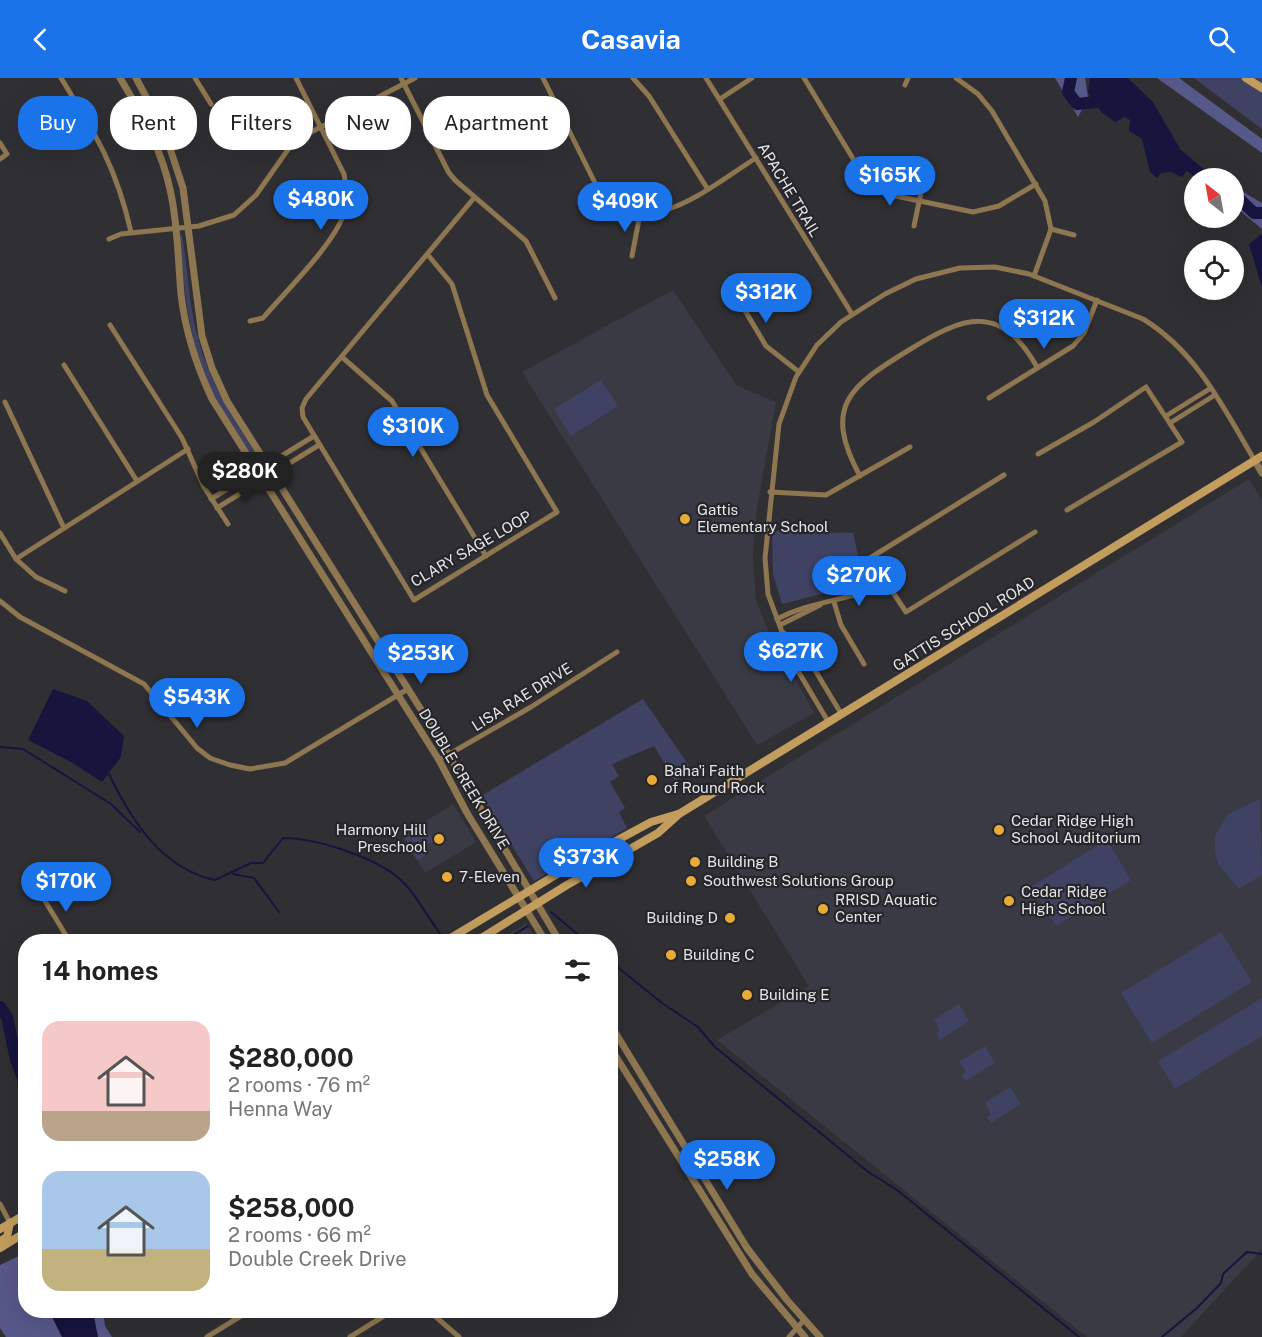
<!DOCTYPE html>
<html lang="en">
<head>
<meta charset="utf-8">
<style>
  body { margin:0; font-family:"Public Sans",sans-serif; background:#f2f2f2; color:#222; height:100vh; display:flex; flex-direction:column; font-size:22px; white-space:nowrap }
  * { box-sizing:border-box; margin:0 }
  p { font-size:20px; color:#767676 }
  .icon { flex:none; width:33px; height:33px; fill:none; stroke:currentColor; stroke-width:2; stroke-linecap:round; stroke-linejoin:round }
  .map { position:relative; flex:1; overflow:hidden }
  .sheet { position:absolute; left:18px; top:856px; width:600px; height:384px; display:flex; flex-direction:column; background:#fff; border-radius:24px; box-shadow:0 6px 24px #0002 }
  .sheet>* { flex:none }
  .hud { position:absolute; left:18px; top:18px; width:600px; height:54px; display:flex; gap:12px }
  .needle { width:39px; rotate:329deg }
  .fabs { position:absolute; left:1184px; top:90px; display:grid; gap:12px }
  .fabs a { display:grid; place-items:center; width:60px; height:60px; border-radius:50%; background:#fff; box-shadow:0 6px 24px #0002; font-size:30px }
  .price { position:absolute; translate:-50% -51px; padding:0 14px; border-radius:21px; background:#1a73e8; color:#fff; font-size:20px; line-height:39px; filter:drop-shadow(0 2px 3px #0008) }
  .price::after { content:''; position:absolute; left:50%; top:36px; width:18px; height:14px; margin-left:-9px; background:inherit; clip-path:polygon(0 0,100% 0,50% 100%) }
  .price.on { background:#222; color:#fff }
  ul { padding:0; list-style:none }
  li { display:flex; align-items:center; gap:18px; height:150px; padding:0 24px }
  li span { display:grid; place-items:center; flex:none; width:168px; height:120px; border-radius:18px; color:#555 }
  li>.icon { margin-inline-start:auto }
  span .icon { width:72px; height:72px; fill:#fffc; stroke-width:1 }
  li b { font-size:26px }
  h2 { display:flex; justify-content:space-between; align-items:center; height:72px; padding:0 24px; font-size:26px }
  .tag { padding:0 21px; border-radius:24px; background:#fff; box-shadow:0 6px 24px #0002; font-size:21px; line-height:54px }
  .tag.on { background:#1a73e8; color:#fff }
  header { display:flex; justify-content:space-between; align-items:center; height:78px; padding:0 24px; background:#1a73e8; color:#fff; font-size:27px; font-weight:700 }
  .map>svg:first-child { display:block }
  .built { fill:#393a43 }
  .green { fill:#404264 }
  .forest { fill:#565889 }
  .water { fill:#17143e }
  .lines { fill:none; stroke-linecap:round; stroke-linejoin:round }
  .stream { stroke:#17143e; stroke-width:2 }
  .river { stroke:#17143e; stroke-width:12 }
  .minor { stroke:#8e7650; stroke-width:5 }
  .tertiary { stroke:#8e7650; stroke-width:7 }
  .secondary { stroke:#c39d5d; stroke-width:8 }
  .poi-dot { fill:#e8ab37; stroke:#26262a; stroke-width:2 }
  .labels { text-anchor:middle; stroke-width:4.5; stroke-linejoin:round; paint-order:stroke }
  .street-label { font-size:15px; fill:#e5e5e8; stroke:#26262a }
  .poi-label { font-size:15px; fill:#e5e5e8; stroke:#26262a; text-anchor:start }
</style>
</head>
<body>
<header><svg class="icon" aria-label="back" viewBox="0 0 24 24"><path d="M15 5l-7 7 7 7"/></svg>Casavia<svg class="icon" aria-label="search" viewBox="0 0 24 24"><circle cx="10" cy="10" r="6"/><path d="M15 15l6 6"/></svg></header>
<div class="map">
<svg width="1262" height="1259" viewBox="0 0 1262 1259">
  <rect width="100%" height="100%" fill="#303034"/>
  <!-- built -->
  <g class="built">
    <polygon points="673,212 737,308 776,324 756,435 753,480 756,522 766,548 814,635 757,667 522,294"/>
    <polygon points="1249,401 1262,422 1262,1171 1181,1259 1087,1259 717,962 809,908 704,738"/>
    <polygon points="453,726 476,764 425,795 402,758"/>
    <polygon points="526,845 538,864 496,864"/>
  </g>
  <!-- green -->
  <g class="green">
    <polygon points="1194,0 1262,0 1262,52 1262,51"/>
    <path d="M182 157C188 188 188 221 196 252 206 298 231 337 256 376V385C242 363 226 342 214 319 189 268 184 214 180 158Z"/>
    <polygon points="601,302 618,328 571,358 554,331"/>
    <polygon points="772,453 853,455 864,505 782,526 773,496"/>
    <polygon points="643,621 692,692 675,703 654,668 612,686 619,698 610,704 625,730 619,734 627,750 534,803 481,718"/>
    <polygon points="1260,721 1262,797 1239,811 1218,786 1215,774 1215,758 1228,736"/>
    <polygon points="425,748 435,764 422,769 426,777 417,782 405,760"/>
    <polygon points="1107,762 1131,802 1056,848 1032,808"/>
    <polygon points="1221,854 1252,904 1152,965 1121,915"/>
    <polygon points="1262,920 1262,958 1175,1011 1158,983"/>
    <polygon points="959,926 969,943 940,962 936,955 940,953 934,942"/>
    <polygon points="985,968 995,985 965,1003 962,997 966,994 959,984"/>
    <polygon points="1010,1009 1021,1026 991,1045 987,1039 991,1036 985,1025"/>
  </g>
  <!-- forest -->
  <g class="forest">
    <polygon points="1055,0 1085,0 1088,20 1078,39"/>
    <polygon points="1157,0 1179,0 1262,61 1262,75"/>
    <polygon points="1233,108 1262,125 1262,151 1233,127"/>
    <polygon points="25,1169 26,1233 103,1233 105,1248 112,1259 6,1259 0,1250 0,1187 25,1175"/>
  </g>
  <!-- water -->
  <g class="water">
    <polygon points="1090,0 1128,0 1153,24 1190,88 1182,99 1170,94 1161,95 1157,100 1150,94 1142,61 1129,53 1130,42 1125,39 1115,44 1101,34 1095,24 1090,26 1088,24 1091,20 1088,14"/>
    <polygon points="1262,156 1262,210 1249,166"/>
    <polygon points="53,611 87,623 124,658 121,679 102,704 71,684 28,662"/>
    <polygon points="49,1233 93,1233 98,1259 62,1259"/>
  </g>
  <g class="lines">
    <!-- stream -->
    <g class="stream">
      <polyline points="0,669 23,671 111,726 140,754"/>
      <path d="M109 696C131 742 162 791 215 802L251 785H263L283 760C317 760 383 781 406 807 419 822 429 841 441 857"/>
      <polyline points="233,796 254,800 279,834"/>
      <polyline points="551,834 587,864"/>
      <polyline points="502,864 528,848"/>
      <polyline points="610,883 662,925 698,949 715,969 867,1093 897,1112 1079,1259"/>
      <polyline points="1162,1259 1197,1230 1221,1205 1223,1196 1247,1174 1262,1176"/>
    </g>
    <!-- river -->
    <g class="river">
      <polyline points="1071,0 1068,14 1077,26 1105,23"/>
      <polyline points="1179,78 1205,100"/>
      <polyline points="1233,115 1254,135 1262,135"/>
      <polyline points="0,929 7,939 16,982 26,1008"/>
    </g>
    <!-- minor -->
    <g class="minor">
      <path d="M61 0C96 57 116 88 131 154"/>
      <polyline points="195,0 211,26"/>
      <polyline points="401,0 449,95 456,103 526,163 555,220"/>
      <path d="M543 0 596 107C638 173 711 108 756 80"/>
      <polyline points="633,0 649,18 707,110"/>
      <polyline points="706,0 852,236"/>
      <polyline points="804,0 863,97 886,116 973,134 999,128 1036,106"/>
      <polyline points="956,0 978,16 992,33 1045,123 1051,151 1034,198"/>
      <polyline points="905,7 908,0"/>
      <polyline points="720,21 752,0"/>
      <polyline points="0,65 7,76 0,81"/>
      <polyline points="914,148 925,95"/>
      <polyline points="1051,151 1074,157"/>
      <polyline points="109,161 121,156 199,148 234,137 256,117 294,63 415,0"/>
      <polyline points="428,177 452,206 487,317 557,434 414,522 303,339 302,330 306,321 474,120"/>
      <polyline points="632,178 640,136"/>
      <polyline points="728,204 766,268 799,294"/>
      <path d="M250 243 263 240C285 214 332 168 343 138 347 125 347 110 344 96L296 0"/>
      <polyline points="110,247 182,360 204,409 228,446"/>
      <polyline points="342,279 392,323 486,478"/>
      <polyline points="64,287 137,403"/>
      <polyline points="989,320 1073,268 1084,255 1097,222"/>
      <polyline points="5,324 64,450"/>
      <polyline points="1166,338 1211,310"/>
      <polyline points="1170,345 1215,317"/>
      <polyline points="1038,376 1094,344 1146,309 1182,364 1067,432"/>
      <polyline points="1004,397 870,480 906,534 1035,454"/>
      <path d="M860 398C822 328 850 308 909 272 962 239 1000 223 1037 289"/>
      <polyline points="770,414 826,417 910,369"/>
      <polyline points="211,421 314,358"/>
      <polyline points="217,430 319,367"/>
      <polyline points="0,455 16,481"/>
      <polyline points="65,513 36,499 16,481 188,371"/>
      <polyline points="0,523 20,539 144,606 197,670 210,680 230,687 250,691 285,685 408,611"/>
      <polyline points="834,524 841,547 864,586"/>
      <path d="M777 541C814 522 847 524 885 505"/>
      <polyline points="780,547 820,527"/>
      <polyline points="784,555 804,574 842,637"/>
      <path d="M829 645 786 573 782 554 768 516 765 480 779 346 796 299 817 267 841 244 885 216 916 201 960 190 995 189 1029 196 1143 241C1197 274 1223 329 1255 383"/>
      <polyline points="439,682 531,629 617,574"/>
      <polyline points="42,818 70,864"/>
      <polyline points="0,1126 10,1145"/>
      <polyline points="429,1233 459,1259"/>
      <polyline points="207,1259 249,1233"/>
      <polyline points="350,1259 392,1233"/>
      <polyline points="789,1259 804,1242"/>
    </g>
    <!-- tertiary -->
    <g class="tertiary">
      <path d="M120 0C142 36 163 74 171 116 178 149 178 183 181 216 185 252 196 287 212 321L439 682 467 735 546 864"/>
      <polyline points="136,0 164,52 183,110 202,258 212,290 227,323 432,649 560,864"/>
      <polyline points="1255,383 1262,395"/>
      <polyline points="610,946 747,1170 787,1222 820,1259"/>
      <polyline points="610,969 752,1196 805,1259"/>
    </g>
    <!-- secondary -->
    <g class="secondary">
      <polyline points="1246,0 1262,10"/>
      <polyline points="444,864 579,783 651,744 678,736"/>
      <polyline points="475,864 567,807 658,755 679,736 1262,378"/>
      <polyline points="0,1151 26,1136"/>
      <polyline points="0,1163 7,1159 10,1145"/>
      <polyline points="0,1170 26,1154"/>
    </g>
  </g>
  <!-- markers -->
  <g class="poi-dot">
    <circle cx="685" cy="441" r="6"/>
    <circle cx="652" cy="702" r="6"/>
    <circle cx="999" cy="752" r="6"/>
    <circle cx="439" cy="761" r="6"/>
    <circle cx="695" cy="784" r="6"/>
    <circle cx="447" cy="799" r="6"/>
    <circle cx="691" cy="803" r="6"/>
    <circle cx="1009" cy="823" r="6"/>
    <circle cx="823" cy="831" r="6"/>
    <circle cx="730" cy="840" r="6"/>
    <circle cx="671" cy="877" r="6"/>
    <circle cx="747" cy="917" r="6"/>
  </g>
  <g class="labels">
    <!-- street labels -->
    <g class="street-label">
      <text transform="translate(789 112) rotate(59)" y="5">APACHE TRAIL</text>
      <text transform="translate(471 471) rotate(-30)" y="5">CLARY SAGE LOOP</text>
      <text transform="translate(964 546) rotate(-32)" y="5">GATTIS SCHOOL ROAD</text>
      <text transform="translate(522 619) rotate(-32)" y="5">LISA RAE DRIVE</text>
      <text transform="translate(464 701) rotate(59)" y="5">DOUBLE CREEK DRIVE</text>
    </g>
    <!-- poi labels -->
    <g class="poi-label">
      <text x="697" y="437">Gattis<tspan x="697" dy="17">Elementary School</tspan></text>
      <text x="664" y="698">Baha'i Faith<tspan x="664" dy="17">of Round Rock</tspan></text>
      <text x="1011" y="748">Cedar Ridge High<tspan x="1011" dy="17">School Auditorium</tspan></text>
      <text x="427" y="757" text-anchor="end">Harmony Hill<tspan x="427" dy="17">Preschool</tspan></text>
      <text x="707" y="789">Building B</text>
      <text x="459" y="804">7-Eleven</text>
      <text x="703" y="808">Southwest Solutions Group</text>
      <text x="1021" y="819">Cedar Ridge<tspan x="1021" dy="17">High School</tspan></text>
      <text x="835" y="827">RRISD Aquatic<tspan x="835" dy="17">Center</tspan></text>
      <text x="718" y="845" text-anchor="end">Building D</text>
      <text x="683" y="882">Building C</text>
      <text x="759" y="922">Building E</text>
    </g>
  </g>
</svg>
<div class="fabs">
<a><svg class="needle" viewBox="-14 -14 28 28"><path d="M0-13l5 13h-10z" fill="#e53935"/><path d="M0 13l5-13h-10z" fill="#767676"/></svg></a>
<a><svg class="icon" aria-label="locate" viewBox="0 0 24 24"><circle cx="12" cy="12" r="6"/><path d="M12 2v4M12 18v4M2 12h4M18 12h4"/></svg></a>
</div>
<b class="price" style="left:890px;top:129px">$165K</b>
<b class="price" style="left:321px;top:153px">$480K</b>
<b class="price" style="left:625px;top:155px">$409K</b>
<b class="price" style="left:766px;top:246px">$312K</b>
<b class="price" style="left:1044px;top:272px">$312K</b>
<b class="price" style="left:413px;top:380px">$310K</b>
<b class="price on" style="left:245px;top:425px">$280K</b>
<b class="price" style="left:859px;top:529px">$270K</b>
<b class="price" style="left:791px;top:605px">$627K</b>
<b class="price" style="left:421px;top:607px">$253K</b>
<b class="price" style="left:197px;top:651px">$543K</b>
<b class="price" style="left:586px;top:811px">$373K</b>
<b class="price" style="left:66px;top:835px">$170K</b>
<b class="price" style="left:727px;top:1113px">$258K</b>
<div class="hud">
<a class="tag on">Buy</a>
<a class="tag">Rent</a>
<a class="tag">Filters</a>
<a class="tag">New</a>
<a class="tag">Apartment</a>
</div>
<section class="sheet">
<h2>14 homes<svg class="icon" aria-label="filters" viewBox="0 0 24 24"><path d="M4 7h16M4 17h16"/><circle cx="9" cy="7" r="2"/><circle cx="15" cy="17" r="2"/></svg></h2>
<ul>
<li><span style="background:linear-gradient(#f6c9c9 75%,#b9a48a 0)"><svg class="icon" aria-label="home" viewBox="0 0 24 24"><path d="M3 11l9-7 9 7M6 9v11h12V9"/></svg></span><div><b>$280,000</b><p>2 rooms · 76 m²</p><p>Henna Way</p></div></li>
<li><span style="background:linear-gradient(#a9c7e8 65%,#c2b280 0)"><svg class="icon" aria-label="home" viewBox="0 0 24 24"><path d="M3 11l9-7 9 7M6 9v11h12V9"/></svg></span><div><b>$258,000</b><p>2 rooms · 66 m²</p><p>Double Creek Drive</p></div></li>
</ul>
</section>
</div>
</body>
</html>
